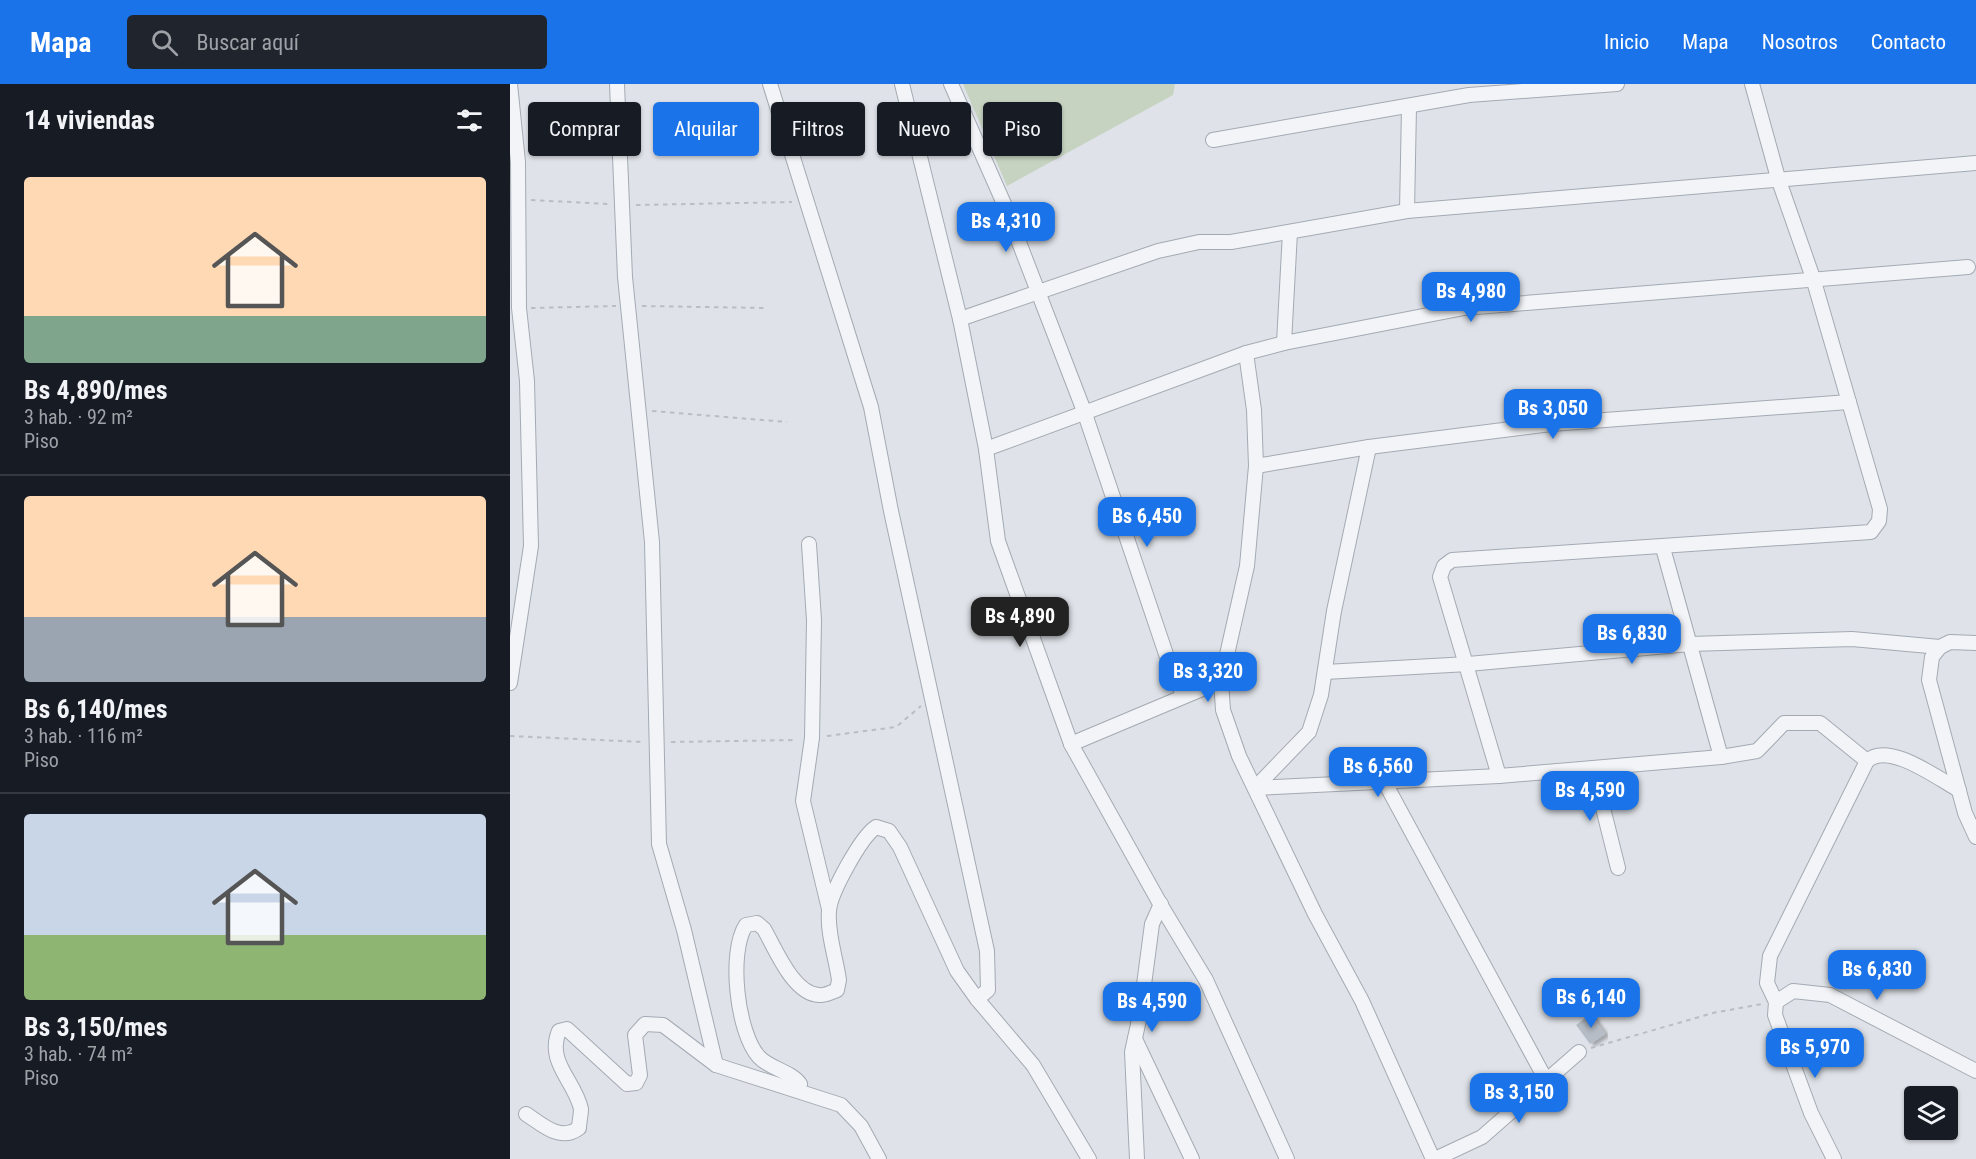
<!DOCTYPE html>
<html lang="es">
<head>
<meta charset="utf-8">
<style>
  body { margin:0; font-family:"Roboto Condensed",sans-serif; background:#20242c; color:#f1f3f6; height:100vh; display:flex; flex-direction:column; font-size:22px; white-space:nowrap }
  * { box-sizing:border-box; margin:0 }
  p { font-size:20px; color:#9ea1a6 }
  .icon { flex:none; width:33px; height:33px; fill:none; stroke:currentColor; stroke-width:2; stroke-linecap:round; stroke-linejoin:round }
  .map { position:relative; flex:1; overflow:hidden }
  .details { display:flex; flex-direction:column; background:#171b24; width:510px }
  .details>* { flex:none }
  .top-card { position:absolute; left:18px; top:18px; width:570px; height:54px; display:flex; gap:12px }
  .tools { position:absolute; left:1394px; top:1002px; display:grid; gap:12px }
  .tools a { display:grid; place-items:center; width:54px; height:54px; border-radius:6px; background:#171b24; box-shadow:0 2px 4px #0004; font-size:30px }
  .price { position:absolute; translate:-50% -51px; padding:0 14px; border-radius:12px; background:#1a73e8; color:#fff; font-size:20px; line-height:39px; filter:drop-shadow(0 2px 3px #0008) }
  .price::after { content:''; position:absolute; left:50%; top:36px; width:18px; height:14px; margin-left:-9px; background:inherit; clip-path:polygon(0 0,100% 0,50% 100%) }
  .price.on { background:#222; color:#fff }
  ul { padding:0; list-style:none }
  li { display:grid; align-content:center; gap:12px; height:318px; padding:0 24px }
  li+li { border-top:2px solid #363941 }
  li span { display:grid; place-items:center; height:186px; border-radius:6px; color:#555 }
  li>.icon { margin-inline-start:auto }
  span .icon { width:108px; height:108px; fill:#fffc; stroke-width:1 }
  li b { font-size:26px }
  h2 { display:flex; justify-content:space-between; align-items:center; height:72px; padding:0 24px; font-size:26px }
  .tag { padding:0 21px; border-radius:6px; background:#171b24; box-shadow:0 2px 4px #0004; font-size:21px; line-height:54px }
  .tag.on { background:#1a73e8; color:#fff }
  header { display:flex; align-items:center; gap:36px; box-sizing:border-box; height:84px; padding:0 30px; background:#1a73e8; color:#fff }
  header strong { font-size:28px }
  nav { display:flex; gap:33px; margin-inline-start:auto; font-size:21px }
  .search { width:420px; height:54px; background:#20242c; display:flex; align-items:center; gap:15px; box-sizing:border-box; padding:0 21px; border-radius:6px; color:#9ea1a6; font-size:22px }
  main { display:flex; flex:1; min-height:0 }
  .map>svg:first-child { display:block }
  .green { fill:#c6d3c0 }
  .building { fill:#b6bdc6; filter:url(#shadow) }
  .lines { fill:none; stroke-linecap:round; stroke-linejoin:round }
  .minor-casing { stroke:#a4aab3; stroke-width:16 }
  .path { stroke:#b9bec4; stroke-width:2; stroke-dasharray:4.5 4.5; stroke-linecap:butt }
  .minor { stroke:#f2f4f7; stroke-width:14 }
</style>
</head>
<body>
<header>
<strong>Mapa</strong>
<div class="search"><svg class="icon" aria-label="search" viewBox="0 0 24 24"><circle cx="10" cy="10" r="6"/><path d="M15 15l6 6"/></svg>Buscar aquí</div>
<nav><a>Inicio</a><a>Mapa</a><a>Nosotros</a><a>Contacto</a></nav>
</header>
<main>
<section class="details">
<h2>14 viviendas<svg class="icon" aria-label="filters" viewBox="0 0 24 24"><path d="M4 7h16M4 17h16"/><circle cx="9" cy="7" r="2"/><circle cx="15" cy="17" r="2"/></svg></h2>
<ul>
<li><span style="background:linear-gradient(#ffd9b3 75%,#7fa58c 0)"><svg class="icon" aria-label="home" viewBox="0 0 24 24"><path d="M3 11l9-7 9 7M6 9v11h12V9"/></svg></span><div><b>Bs 4,890/mes</b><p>3 hab. · 92 m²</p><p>Piso</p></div></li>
<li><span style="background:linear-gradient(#ffd9b3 65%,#9aa5b1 0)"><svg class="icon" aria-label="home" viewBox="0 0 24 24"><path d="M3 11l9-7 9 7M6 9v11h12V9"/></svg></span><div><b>Bs 6,140/mes</b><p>3 hab. · 116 m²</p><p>Piso</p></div></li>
<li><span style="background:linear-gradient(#c9d6e8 65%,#8fb573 0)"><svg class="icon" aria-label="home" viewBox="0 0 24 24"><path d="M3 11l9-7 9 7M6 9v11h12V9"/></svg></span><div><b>Bs 3,150/mes</b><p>3 hab. · 74 m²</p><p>Piso</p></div></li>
</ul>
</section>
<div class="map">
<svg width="1466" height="1075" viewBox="0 0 1466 1075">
  <defs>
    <filter id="shadow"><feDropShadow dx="4.5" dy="2.5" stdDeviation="1.5" flood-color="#0004"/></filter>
  </defs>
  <rect width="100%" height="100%" fill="#dfe3e9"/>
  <!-- green -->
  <polygon class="green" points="453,0 665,0 663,11 497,102"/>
  <!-- building -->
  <polygon class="building" points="1081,930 1095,950 1080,960 1066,941"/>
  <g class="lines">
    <!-- minor casing -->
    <g class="minor-casing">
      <g id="minor">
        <polyline points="107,0 115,193 142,458 149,760 174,846 206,981"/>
        <polyline points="260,0 361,323 381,427 477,867 478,906 467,915"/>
        <polyline points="392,0 450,235 476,365 488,457 561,660 653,825 696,896 777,1075"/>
        <polyline points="441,0 495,122 574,327 659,579 673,611"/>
        <polyline points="703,56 959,11 1107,0"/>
        <polyline points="897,127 899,23"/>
        <polyline points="450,235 648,167 689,158 721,158 897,127 1466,79"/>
        <polyline points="774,259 780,148"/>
        <polyline points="736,269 744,326 746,382 737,482 711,597 713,626 729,672 805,830 852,917 923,1075"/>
        <polyline points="476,365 736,269 774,259 954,224 1458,183"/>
        <polyline points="746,382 859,363 1041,340 1339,318"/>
        <polyline points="299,460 304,536 302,654 293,717 319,825"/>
        <polyline points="1153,464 1211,673"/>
        <polyline points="1466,559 1440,558 1430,563 1422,573 1419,596 1455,729 1466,753"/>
        <polyline points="815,588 958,580 1180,560 1342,555 1430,563"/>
        <polyline points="0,599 21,462 17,297 9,224 8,78 0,0"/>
        <polyline points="561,660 711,597"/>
        <polyline points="1083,684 1108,784"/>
        <polyline points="989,692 930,493 934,482 942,476 1361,448 1369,437 1370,425 1303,194 1268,94 1242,0"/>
        <polyline points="874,697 1036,996"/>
        <polyline points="745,704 989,692 1211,673 1247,667 1274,639 1310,639 1357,677"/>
        <polyline points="745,704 799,648 811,611 824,527 859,363"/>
        <polyline points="1266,918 1283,907 1320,911 1466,987"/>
        <polyline points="625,955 682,1075"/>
        <path d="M286 1006 290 1000C281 987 260 985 249 973 227 949 218 868 236 841L247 839 254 845C265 864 283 910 309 911 314 912 322 908 327 906L329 896C326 874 317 849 319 827 320 809 351 753 366 743L379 747 390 763 447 887 467 915 523 981 579 1075"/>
        <path d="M16 1030C33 1041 50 1058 69 1044 69 1039 71 1031 71 1025 65 997 36 978 49 947L57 945 117 1000 126 999 130 991 125 951 135 940 153 941 206 981 331 1021 351 1042 369 1075"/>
        <polyline points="627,1075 622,968 630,931 642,840 651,820"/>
        <polyline points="925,1075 972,1053 1069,968"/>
        <path d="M1324 1075 1301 1029 1265 931 1266 918 1257 899 1260 872 1357 677C1378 657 1427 694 1449 706"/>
      </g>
    </g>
    <!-- path -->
    <g class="path">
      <polyline points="21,116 99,120"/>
      <polyline points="126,121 282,118"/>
      <polyline points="132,222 255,224"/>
      <polyline points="21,224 106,222"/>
      <polyline points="142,327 277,338"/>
      <polyline points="0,652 134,658"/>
      <polyline points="317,652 386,643 411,622"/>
      <polyline points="161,658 287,656"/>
      <polyline points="1081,964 1203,929 1252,920"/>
    </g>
    <!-- minor -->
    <use href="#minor" class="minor"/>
  </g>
</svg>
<div class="tools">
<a><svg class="icon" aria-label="layers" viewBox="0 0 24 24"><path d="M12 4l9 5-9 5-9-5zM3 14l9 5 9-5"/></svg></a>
</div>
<b class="price" style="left:496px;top:169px">Bs 4,310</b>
<b class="price" style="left:961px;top:239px">Bs 4,980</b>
<b class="price" style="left:1043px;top:356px">Bs 3,050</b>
<b class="price" style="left:637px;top:464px">Bs 6,450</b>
<b class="price on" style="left:510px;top:564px">Bs 4,890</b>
<b class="price" style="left:1122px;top:581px">Bs 6,830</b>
<b class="price" style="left:698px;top:619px">Bs 3,320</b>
<b class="price" style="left:868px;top:714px">Bs 6,560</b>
<b class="price" style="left:1080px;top:738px">Bs 4,590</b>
<b class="price" style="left:1367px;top:917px">Bs 6,830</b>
<b class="price" style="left:1081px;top:945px">Bs 6,140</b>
<b class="price" style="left:642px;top:949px">Bs 4,590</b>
<b class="price" style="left:1305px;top:995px">Bs 5,970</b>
<b class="price" style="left:1009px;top:1040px">Bs 3,150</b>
<div class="top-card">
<a class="tag">Comprar</a>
<a class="tag on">Alquilar</a>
<a class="tag">Filtros</a>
<a class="tag">Nuevo</a>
<a class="tag">Piso</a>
</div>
</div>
</main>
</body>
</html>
